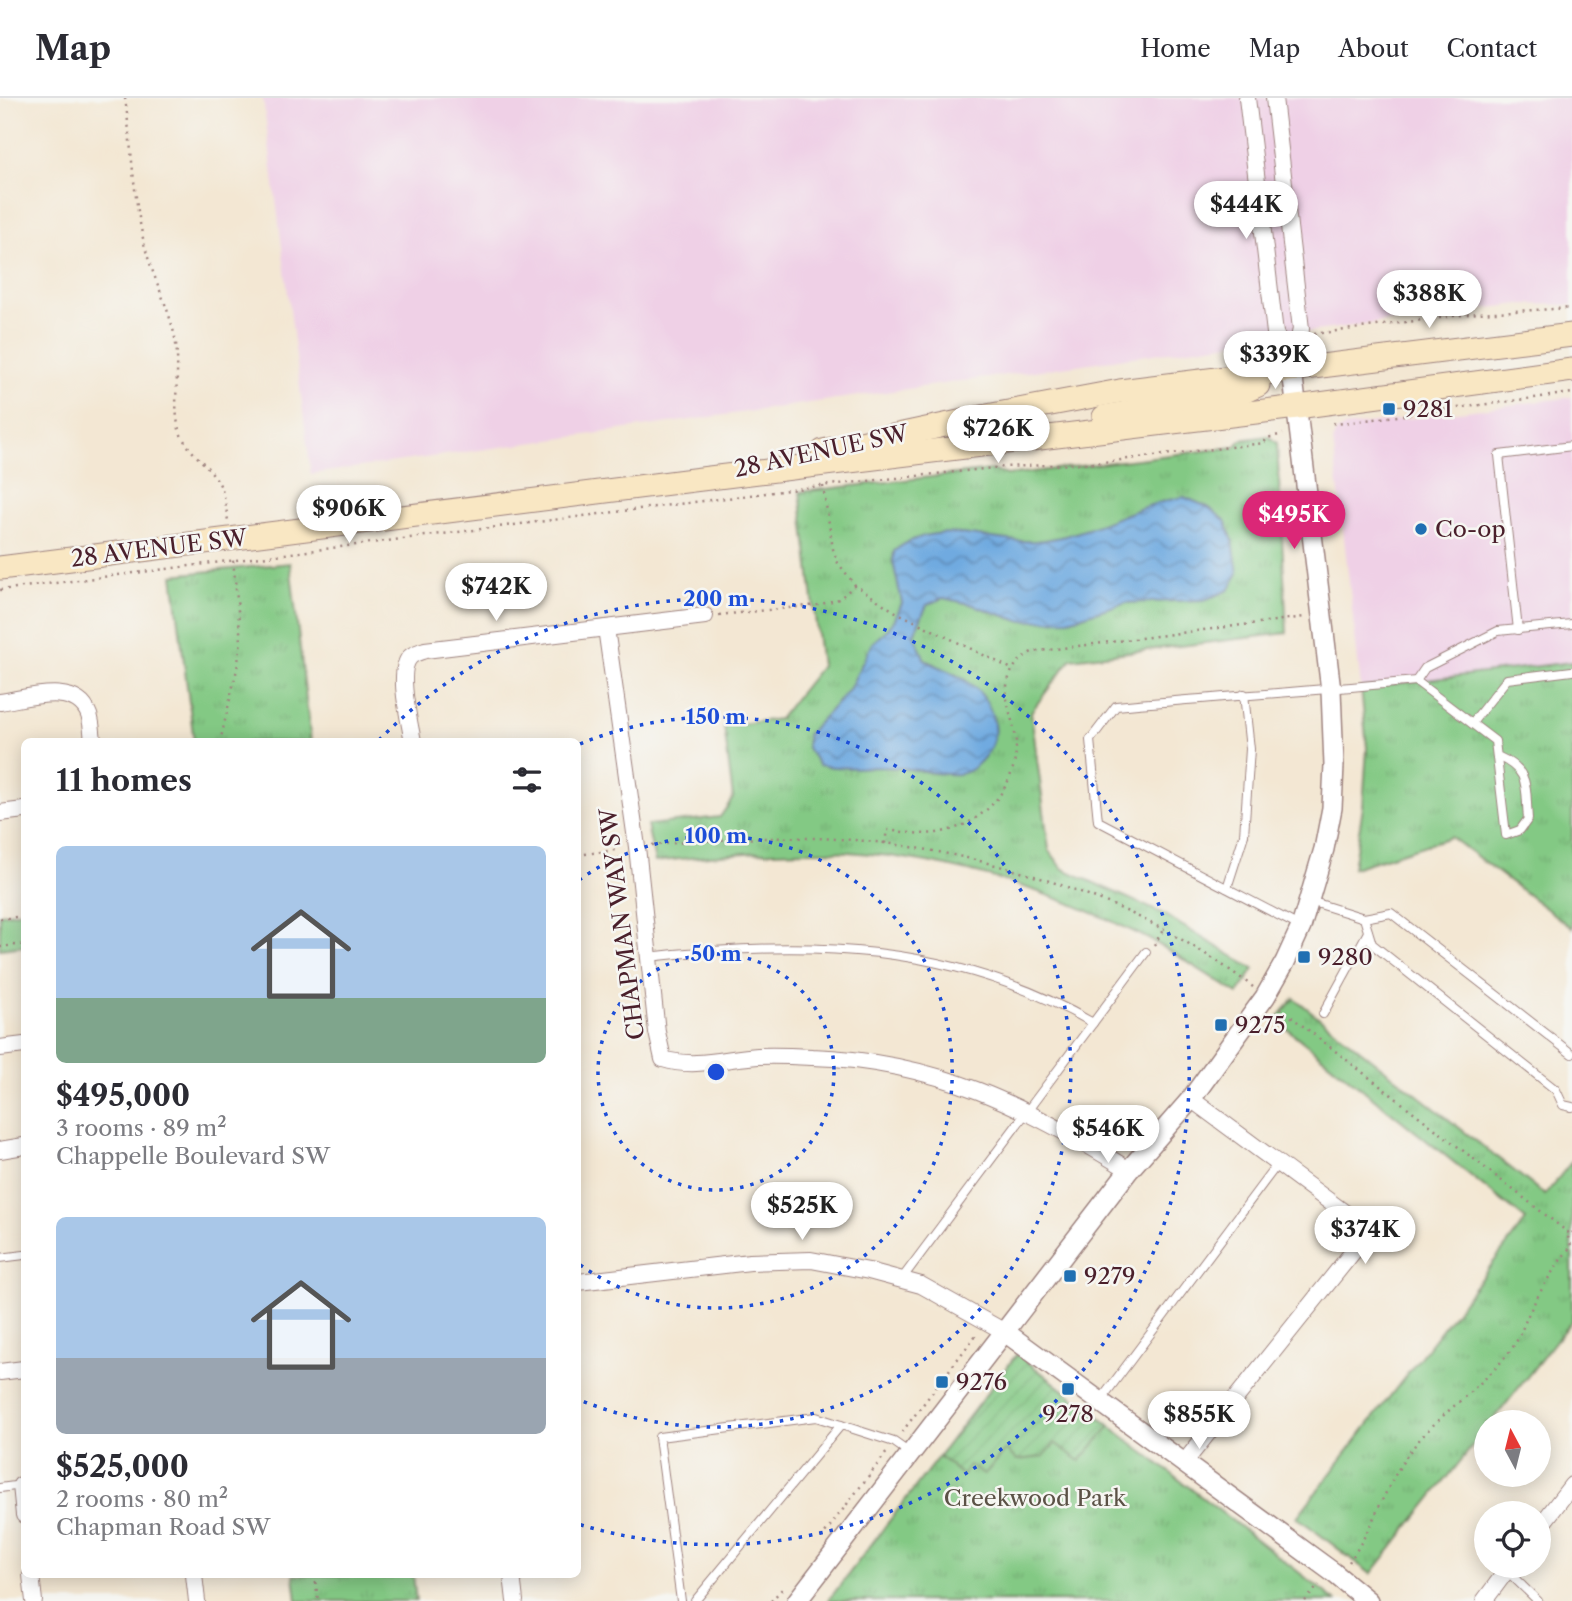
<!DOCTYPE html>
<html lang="en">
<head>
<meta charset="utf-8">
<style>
  body { margin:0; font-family:"Libre Caslon Text",serif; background:#f7f7f7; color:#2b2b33; height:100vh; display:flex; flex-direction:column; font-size:26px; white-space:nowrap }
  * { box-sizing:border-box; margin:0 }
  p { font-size:23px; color:#7c7c81 }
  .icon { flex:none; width:38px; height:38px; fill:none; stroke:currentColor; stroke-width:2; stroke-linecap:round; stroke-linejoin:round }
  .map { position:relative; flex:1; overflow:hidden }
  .drawer { position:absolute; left:21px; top:640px; width:560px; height:840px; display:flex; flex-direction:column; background:#fff; border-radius:10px; box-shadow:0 4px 18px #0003 }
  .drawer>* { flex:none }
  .needle { width:46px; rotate:353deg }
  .controls { position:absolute; left:1474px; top:1312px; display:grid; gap:14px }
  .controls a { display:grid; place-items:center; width:77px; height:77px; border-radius:50%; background:#fff; box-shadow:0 4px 18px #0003; font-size:35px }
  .price { position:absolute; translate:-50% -60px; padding:0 16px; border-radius:24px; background:#fff; color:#222; font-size:23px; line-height:46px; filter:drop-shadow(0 2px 4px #0008) }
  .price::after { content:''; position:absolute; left:50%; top:42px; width:21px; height:16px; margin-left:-10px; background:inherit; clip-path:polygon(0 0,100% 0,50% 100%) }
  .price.selected { background:#db2777; color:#fff }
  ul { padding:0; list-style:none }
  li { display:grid; align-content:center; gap:14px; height:371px; padding:0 35px }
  li span { display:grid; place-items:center; height:217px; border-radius:10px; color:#555 }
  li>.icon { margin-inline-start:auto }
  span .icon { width:126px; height:126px; fill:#fffc; stroke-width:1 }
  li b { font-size:30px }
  h2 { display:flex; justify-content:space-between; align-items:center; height:84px; padding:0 35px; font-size:30px }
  header { display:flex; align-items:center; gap:42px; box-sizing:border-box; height:98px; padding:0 35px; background:#fff; border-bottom:2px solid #e1e1e2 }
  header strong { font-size:33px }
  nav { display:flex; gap:38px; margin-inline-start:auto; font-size:24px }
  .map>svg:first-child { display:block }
  .built { fill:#efd0e6 }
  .grass { fill:url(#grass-tufts); stroke:#667458; stroke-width:2 }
  .garden { fill:url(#garden-furrows); stroke:#667458; stroke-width:2 }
  .water { fill:url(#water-waves); stroke:#5d6486; stroke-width:2 }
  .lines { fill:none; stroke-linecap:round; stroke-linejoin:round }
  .service-casing { stroke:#9e837f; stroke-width:10 }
  .minor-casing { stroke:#9e837f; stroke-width:18 }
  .tertiary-casing { stroke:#9e837f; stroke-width:22 }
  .secondary-casing { stroke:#9e837f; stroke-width:25 }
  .path { stroke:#9e837f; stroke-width:2.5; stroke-dasharray:2 5; stroke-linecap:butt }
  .service { stroke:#fff; stroke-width:8 }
  .minor { stroke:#fff; stroke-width:16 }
  .tertiary { stroke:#fff; stroke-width:19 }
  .secondary { stroke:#f9e7c3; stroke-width:23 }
  .ring { fill:none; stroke:#1d4ed8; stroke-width:3.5; stroke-dasharray:3.5 7 }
  .poi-dot { fill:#1f6fb2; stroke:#f6f6f2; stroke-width:2.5 }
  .labels { text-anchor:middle; stroke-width:5; stroke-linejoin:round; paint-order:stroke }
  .poi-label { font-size:23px; fill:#4a1f2b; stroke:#f6f6f2; text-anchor:start }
  .street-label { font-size:23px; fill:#4a1f2b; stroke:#f6f6f2 }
  .park-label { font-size:23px; fill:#5b5246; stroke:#f6f6f2 }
  .centre { fill:#1d4ed8; stroke:#f6f6f2; stroke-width:3.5 }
  .ring-label { font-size:21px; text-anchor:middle; font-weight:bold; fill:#1d4ed8; stroke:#f6f6f2; stroke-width:5; stroke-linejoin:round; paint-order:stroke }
</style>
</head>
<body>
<header>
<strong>Map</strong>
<nav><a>Home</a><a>Map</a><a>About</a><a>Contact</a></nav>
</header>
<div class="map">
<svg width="1572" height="1503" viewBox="0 0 1572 1503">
  <defs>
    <pattern id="grass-tufts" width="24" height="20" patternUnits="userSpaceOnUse" patternTransform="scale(1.75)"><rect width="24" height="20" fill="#83c984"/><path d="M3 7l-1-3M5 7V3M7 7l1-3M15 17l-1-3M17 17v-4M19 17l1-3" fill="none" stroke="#73ac72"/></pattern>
    <pattern id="garden-furrows" width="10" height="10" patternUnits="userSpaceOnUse" patternTransform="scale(1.75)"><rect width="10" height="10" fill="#83c984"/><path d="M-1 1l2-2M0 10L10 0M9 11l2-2" fill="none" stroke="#73ac72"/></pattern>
    <pattern id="water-waves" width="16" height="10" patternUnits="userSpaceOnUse" patternTransform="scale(1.75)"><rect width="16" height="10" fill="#70aae0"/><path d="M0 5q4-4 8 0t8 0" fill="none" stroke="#5e8ab6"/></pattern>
  </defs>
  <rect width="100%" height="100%" fill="#f6f6f2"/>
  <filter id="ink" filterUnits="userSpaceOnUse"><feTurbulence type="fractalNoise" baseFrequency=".0143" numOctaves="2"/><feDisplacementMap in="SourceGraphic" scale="14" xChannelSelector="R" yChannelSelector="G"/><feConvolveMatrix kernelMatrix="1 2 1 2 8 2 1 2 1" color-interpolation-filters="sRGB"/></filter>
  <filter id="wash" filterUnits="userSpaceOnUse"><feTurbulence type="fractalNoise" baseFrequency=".00686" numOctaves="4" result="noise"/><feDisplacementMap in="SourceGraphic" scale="28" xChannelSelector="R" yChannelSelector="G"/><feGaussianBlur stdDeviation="1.57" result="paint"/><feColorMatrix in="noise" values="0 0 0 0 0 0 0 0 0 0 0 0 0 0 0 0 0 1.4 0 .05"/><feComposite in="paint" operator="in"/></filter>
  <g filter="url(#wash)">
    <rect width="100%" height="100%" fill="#f3e7d3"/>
    <!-- built -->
    <g class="built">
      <polygon points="263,0 1572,0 1572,207 1520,206 1322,232 311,376"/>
      <polygon points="1572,299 1572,564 1361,590 1333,342 1336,334 1345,329"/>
    </g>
    <!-- grass -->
    <g class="grass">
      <path d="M1268 338 1277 345 1287 535 1071 561 1031 614 1049 752 1063 771 1161 815 1254 871 1238 896C1207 877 1176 855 1143 838 1045 789 935 756 825 753 768 752 712 757 655 764L647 727 720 719 733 700 724 628 779 621 821 568 800 394 992 372 1007 377 1235 349 1241 342Z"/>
      <polygon points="290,465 311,644 194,644 173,477"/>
      <polygon points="1572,564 1572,830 1451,739 1353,770 1363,709 1367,650 1361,590"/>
      <polygon points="24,813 24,848 0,851 0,816"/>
      <polygon points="1294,900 1545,1097 1572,1063 1572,1222 1491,1325 1486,1325 1486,1331 1371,1476 1297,1419 1526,1122 1276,922"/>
      <polygon points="1017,1256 1336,1503 828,1503"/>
      <polygon points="294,1477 413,1477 416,1503 297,1503"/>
    </g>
    <!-- garden -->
    <polygon class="garden" points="1017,1256 1110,1328 1080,1363 1055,1345 1043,1359 1017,1362 1005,1352 984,1377 969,1367 962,1377 939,1358"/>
    <!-- water -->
    <path class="water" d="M1184 399 1208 409 1225 422 1233 443 1238 475 1229 492 1217 497 1204 502 1124 505 1069 522 1019 523 970 506 943 500 927 507 914 536 925 562C939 569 955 575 968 584 990 599 1003 631 988 654 981 664 970 675 958 676 942 678 917 671 899 670 871 667 849 673 819 667L807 650V637L849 592 872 545 888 531 895 521 902 505 893 464 894 453C939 418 986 446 1035 443 1089 439 1131 407 1184 399Z"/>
  </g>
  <g filter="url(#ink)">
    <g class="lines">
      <!-- service casing -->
      <g class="service-casing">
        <g id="service">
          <polyline points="1518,532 1499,357 1572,348"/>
          <polyline points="1416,583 1425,570 1498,533 1572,526"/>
          <polyline points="1472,625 1507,581 1572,573"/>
          <polyline points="1227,790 1244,737 1250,651 1244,596"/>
          <polyline points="1310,803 1364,820 1391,815 1572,956"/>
          <polyline points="1364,820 1372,846 1556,992 1563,1007 1572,1009"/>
          <path d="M1301 829 1098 723 1090 642 1116 608C1216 599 1316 593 1416 583L1495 643 1506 737 1520 732 1528 721C1525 687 1531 673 1497 658"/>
          <path d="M648 859C805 841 953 844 1093 925"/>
          <polyline points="1323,916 1368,834"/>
          <polyline points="0,1160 24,1157"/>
          <polyline points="901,1182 1146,854"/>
          <polyline points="1100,1303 1279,1064"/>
          <polyline points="0,1390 22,1387"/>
          <polyline points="1507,1473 1538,1503"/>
          <polyline points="681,1503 659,1339 816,1319 894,1344 911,1356"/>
          <polyline points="695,1503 841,1327"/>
        </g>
      </g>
      <!-- minor casing -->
      <g class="minor-casing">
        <g id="minor">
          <polyline points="1247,0 1275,235 1292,272"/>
          <polyline points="1274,0 1301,231 1292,272"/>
          <path d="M606 530 637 749 657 934 663 961C695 971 726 960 758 958 776 957 794 958 812 959 937 963 1026 1008 1129 1072"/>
          <path d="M0 604C27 600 77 583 89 617 92 625 92 635 93 644"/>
          <path d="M413 644C410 625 396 573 410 559 414 555 420 554 425 552L705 518"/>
          <polyline points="0,715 24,712"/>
          <polyline points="0,950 24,947"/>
          <polyline points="0,1052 24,1048"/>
          <polyline points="578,1184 750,1164 811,1162 869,1173 921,1187 1005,1234"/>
          <polyline points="0,1274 24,1271"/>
          <polyline points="1183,1366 1356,1150 1357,1139 1349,1118 1191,1001"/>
          <polyline points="21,1387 24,1417"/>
          <polyline points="1538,1431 1572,1387"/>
          <polyline points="31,1477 34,1503"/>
          <polyline points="194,1477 197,1503"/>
          <polyline points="512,1477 515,1503"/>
          <polyline points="1484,1503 1510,1468"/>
        </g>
      </g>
      <!-- tertiary casing -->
      <g class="tertiary-casing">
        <g id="tertiary">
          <polyline points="1005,1234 1334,1475 1368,1503"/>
          <polyline points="797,1503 1129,1072 1191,1001 1265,899 1285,864 1301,829 1324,751 1332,710 1334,667 1331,592 1292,272"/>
        </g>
      </g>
      <!-- secondary casing -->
      <g class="secondary-casing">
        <g id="secondary">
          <polyline points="1104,319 1245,293 1258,287"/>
          <polyline points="823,353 987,318 1120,293 1572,237"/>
          <polyline points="0,470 693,382 1297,309 1572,272"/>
        </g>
      </g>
      <!-- path -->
      <g class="path">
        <path d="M125 0C132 49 133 100 145 149 153 180 169 209 175 240 181 270 172 303 179 331 185 352 206 364 217 382 225 394 226 409 228 423"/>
        <polyline points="1314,236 1477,215 1572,210"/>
        <polyline points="1333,325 1336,326 1572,295"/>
        <polyline points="823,388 833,451 838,465 855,487 894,513 1012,571"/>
        <polyline points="0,492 829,387 1004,369 1095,365 1264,345 1267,340 1283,336"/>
        <polyline points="719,517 818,507 839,501 855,487"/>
        <polyline points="220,644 237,571 241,543 233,461"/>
        <path d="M652 747C730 740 808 736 885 745"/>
        <polyline points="578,757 615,752"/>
        <polyline points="0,821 24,818"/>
        <polyline points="1154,847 1163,832"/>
        <polyline points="0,849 24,846"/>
        <path d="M1253 889C1146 807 1018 764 885 745L887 732C903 734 920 737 936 735 980 729 1017 692 1016 646 1016 627 1004 606 1007 588 1010 571 1018 562 1032 554L1305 519"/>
        <polyline points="1280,910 1570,1136"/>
        <polyline points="1571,1147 1568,1140 1572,1134"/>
        <polyline points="902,1334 976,1237"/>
        <polyline points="821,1440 887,1354"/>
        <path d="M1349 1464C1375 1427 1386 1383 1415 1347 1443 1312 1483 1289 1510 1253 1519 1242 1523 1228 1529 1215 1541 1191 1555 1168 1572 1147"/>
        <polyline points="315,1477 318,1503"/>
        <polyline points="771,1503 783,1490"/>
        <polyline points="1305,1503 1319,1487"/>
      </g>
      <!-- service -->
      <use href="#service" class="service"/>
      <!-- minor -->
      <use href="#minor" class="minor"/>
      <!-- tertiary -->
      <use href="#tertiary" class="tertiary"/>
      <!-- secondary -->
      <use href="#secondary" class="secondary"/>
    </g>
  </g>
  <!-- distance rings -->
  <g class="ring">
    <circle cx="716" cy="974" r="118"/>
    <path d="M579 782A236 236 0 1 1 579 1166"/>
    <path d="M580 646A355 355 0 1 1 580 1302"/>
    <path d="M379 642A473 473 0 1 1 578 1426"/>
  </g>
  <!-- markers -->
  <g class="poi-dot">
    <rect x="1382" y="304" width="14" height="14" rx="3.5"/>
    <circle cx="1421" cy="431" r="7"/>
    <rect x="1297" y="852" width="14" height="14" rx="3.5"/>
    <rect x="1214" y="920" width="14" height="14" rx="3.5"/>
    <rect x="1063" y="1171" width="14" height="14" rx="3.5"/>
    <rect x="935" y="1277" width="14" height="14" rx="3.5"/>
    <rect x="1061" y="1284" width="14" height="14" rx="3.5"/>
  </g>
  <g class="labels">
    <!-- poi labels -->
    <g class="poi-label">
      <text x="1403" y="319">9281</text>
      <text x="1435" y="439">Co-op</text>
      <text x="1318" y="867">9280</text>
      <text x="1235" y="935">9275</text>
      <text x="1084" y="1186">9279</text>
      <text x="956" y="1292">9276</text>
      <text x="1068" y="1324" text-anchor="middle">9278</text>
    </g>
    <!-- street labels -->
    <g class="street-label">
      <text transform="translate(821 353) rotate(-12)" y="8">28 AVENUE SW</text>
      <text transform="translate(159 450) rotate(-7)" y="8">28 AVENUE SW</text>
      <text transform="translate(622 826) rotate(-97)" y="8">CHAPMAN WAY SW</text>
    </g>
    <!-- park labels -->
    <g class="park-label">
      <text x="1035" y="1408">Creekwood Park</text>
    </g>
  </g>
  <circle cx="716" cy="974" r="10" class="centre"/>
  <g class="ring-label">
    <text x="716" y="508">200 m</text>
    <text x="716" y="626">150 m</text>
    <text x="716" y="745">100 m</text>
    <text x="716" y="863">50 m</text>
  </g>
</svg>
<div class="controls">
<a><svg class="needle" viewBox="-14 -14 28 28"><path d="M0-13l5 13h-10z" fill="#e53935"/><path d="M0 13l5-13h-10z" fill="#7c7c81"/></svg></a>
<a><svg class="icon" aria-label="locate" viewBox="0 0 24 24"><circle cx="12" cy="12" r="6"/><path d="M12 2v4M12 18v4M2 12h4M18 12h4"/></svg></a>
</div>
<b class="price" style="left:1246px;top:143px">$444K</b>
<b class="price" style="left:1429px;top:232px">$388K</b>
<b class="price" style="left:1275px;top:293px">$339K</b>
<b class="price" style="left:998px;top:367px">$726K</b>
<b class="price" style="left:349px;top:447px">$906K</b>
<b class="price selected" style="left:1294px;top:453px">$495K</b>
<b class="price" style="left:496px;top:525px">$742K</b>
<b class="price" style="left:1108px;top:1067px">$546K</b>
<b class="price" style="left:802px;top:1144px">$525K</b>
<b class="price" style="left:1365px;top:1168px">$374K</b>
<b class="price" style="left:1199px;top:1353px">$855K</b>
<section class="drawer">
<h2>11 homes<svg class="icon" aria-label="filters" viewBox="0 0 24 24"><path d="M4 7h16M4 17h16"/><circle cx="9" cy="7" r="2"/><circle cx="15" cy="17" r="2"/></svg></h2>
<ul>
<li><span style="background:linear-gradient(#a9c7e8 70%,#7fa58c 0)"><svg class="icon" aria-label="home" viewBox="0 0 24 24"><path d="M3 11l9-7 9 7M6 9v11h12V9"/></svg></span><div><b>$495,000</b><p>3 rooms · 89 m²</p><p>Chappelle Boulevard SW</p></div></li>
<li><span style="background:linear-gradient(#a9c7e8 65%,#9aa5b1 0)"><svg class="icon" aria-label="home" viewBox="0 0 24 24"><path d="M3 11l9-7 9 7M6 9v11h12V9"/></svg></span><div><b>$525,000</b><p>2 rooms · 80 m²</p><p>Chapman Road SW</p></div></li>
</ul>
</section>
</div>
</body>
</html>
